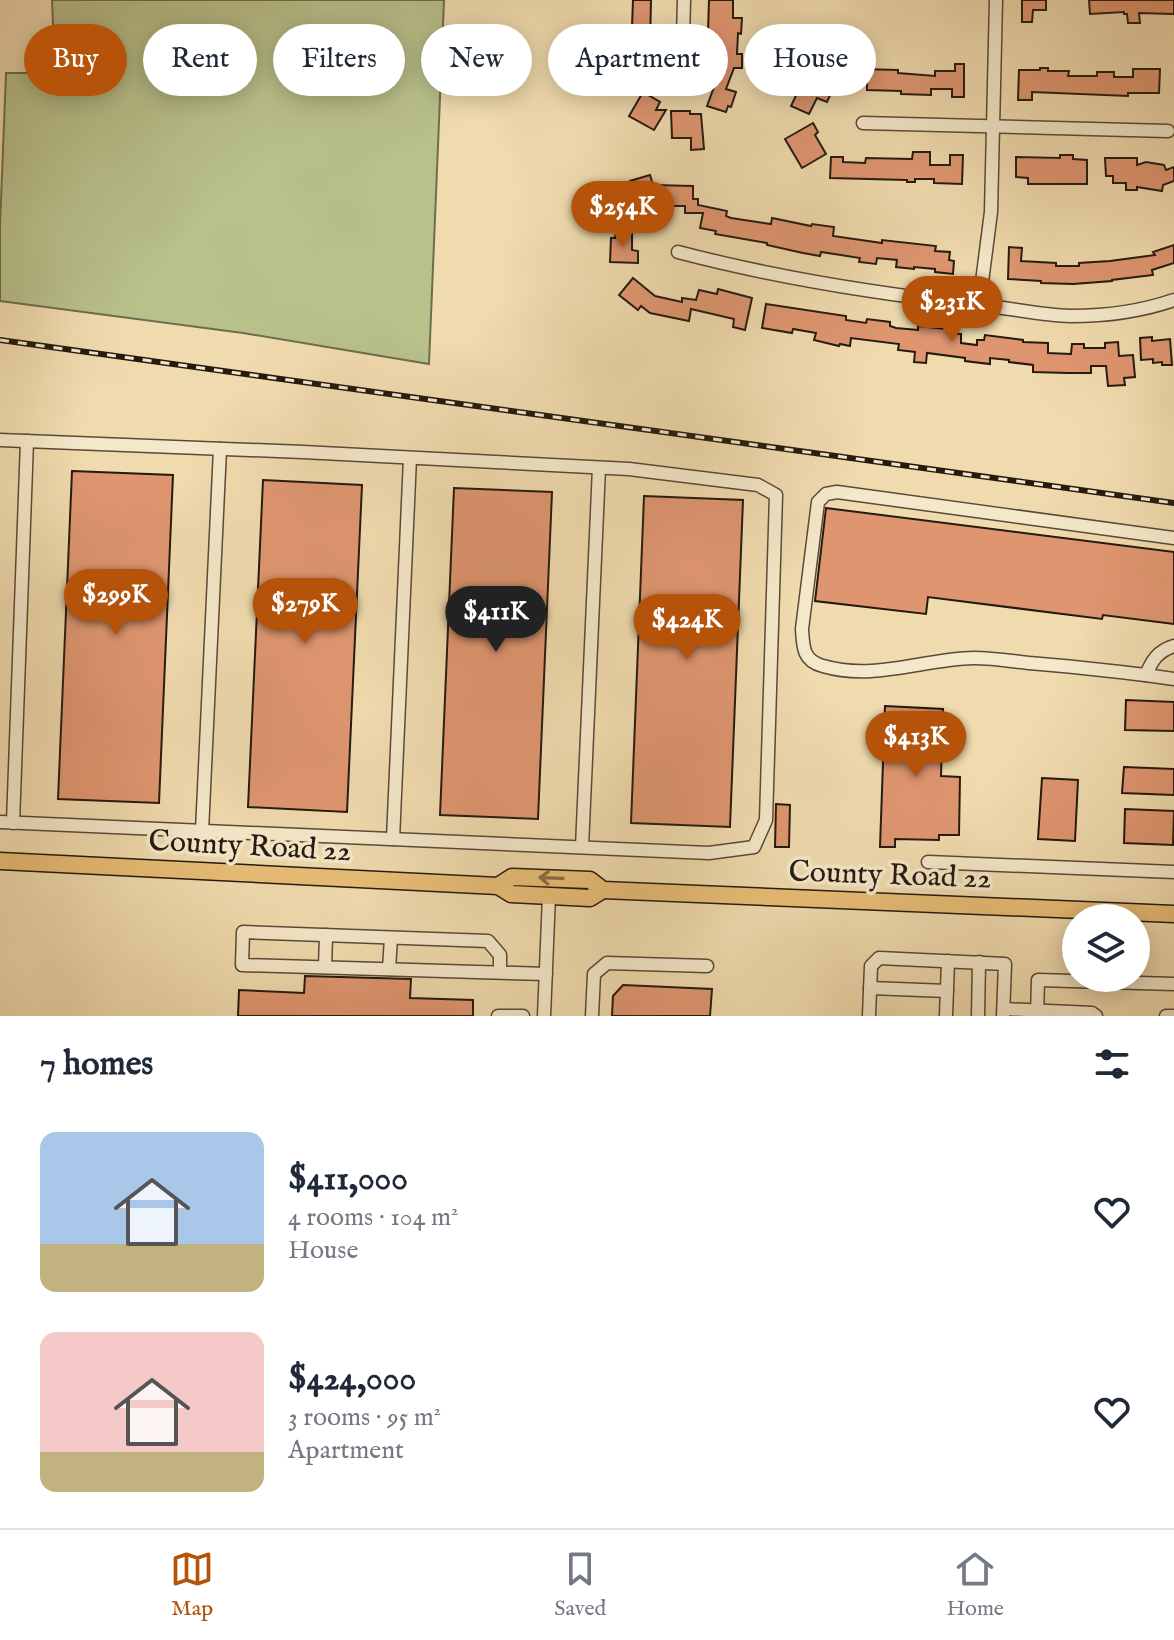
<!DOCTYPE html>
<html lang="en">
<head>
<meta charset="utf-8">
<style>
  body { margin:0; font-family:"IM FELL English",serif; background:#f2f2f3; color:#1f2937; height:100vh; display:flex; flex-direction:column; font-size:30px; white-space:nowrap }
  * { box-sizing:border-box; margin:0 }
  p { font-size:26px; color:#747a83 }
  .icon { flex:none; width:44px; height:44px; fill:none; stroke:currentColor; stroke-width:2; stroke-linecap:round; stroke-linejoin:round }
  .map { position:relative; height:1016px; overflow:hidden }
  .sheet { display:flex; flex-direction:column; background:#fff; flex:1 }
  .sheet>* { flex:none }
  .hud { position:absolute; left:24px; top:24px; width:1126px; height:72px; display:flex; gap:16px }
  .tools { position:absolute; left:1062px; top:904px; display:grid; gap:16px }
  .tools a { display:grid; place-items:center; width:88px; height:88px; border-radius:50%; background:#fff; box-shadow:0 4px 20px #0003; font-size:40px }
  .price { position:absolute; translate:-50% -68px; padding:0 18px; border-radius:28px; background:#b45309; color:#fff; font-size:26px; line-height:52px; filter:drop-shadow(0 2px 4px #0008) }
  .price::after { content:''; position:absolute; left:50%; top:48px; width:24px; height:18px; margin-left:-12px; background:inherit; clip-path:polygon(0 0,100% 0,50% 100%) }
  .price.current { background:#222; color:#fff }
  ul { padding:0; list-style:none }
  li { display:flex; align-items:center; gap:24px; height:200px; padding:0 40px }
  li span { display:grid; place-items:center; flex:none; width:224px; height:160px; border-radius:16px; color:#555 }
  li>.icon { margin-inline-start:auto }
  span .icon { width:96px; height:96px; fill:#fffc; stroke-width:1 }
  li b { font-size:34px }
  h2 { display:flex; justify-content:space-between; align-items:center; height:96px; padding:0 40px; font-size:34px }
  .tag { padding:0 28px; border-radius:36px; background:#fff; box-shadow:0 4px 20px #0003; font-size:28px; line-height:72px }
  .tag.current { background:#b45309; color:#fff }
  .dock { display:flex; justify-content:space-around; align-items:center; height:112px; border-top:2px solid #e0e1e3; background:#fff; font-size:22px; color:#747a83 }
  .dock a { display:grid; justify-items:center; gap:4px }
  .dock .current { color:#b45309 }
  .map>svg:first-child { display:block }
  .green { fill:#b8c08b; stroke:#6e6d4e; stroke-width:2 }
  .building { fill:#df9670; stroke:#251a10; stroke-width:2 }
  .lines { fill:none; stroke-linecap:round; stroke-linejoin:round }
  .minor-casing { stroke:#584a38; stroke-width:15 }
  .major-casing { stroke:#251a10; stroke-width:19 }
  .minor { stroke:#f5e8ca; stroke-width:12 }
  .major { stroke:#e8be77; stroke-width:16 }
  .rail-casing { stroke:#251a10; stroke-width:6 }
  .rail { stroke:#f5e8ca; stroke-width:3; stroke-dasharray:9; stroke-linecap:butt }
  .oneway { stroke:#866c44 }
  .labels { text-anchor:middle; stroke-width:7; stroke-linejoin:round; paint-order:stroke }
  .street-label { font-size:30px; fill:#251a10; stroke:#f5e8ca }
</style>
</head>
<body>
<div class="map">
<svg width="1174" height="1016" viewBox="0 0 1174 1016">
  <rect width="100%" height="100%" fill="#f0dbae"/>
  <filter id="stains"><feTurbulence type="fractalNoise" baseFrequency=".0025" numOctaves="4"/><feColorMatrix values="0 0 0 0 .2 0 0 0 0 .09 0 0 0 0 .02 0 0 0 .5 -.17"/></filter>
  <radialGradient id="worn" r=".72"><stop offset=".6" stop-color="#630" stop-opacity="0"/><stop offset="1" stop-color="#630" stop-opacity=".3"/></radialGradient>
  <!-- green -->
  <polygon class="green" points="52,0 444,0 429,364 243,333 0,301 0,225 6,73 55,73"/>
  <!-- building -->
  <g class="building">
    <polygon points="633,0 651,0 650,45 647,45 646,65 634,65 633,86 614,86 615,61 612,61 613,52 631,53"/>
    <polygon points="709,0 733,0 733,18 742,18 741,34 738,33 737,54 742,54 742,68 734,68 726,89 736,92 731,107 728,106 726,112 707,106 721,68 717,68 718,54 712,54 712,32 708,32"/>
    <polygon points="1022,0 1046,0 1046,10 1033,10 1032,22 1022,22"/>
    <polygon points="1089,0 1174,0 1174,14 1139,13 1140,23 1128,23 1127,14 1124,14 1124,12 1090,14"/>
    <polygon points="832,63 863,63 863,69 898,70 898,73 935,76 935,71 955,71 955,64 964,64 964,97 952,97 952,89 931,89 931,95 901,94 901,91 867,90 867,83 832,84"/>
    <polygon points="1040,68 1048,68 1048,71 1069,71 1068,76 1097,76 1097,72 1114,72 1114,77 1133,77 1133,69 1160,69 1159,93 1128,93 1128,96 1032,92 1032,100 1018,100 1019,70 1040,70"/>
    <polygon points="808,80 832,91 827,102 817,98 809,114 791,106 799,89 803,91"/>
    <polygon points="643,92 660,102 656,110 666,110 654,130 629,116"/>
    <polygon points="671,111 690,111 690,114 701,114 704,149 691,150 691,138 672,138"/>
    <polygon points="813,123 818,132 815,135 826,154 802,168 785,139"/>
    <polygon points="913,152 930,152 930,165 950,165 950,155 963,155 962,184 934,183 934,179 915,179 915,182 907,182 907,180 830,178 831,157 843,157 843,162 865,163 866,158 912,159"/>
    <polygon points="1060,155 1073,155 1073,159 1087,160 1087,184 1028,184 1028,178 1016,177 1016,157 1060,158"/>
    <polygon points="1105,158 1137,158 1137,165 1146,162 1164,165 1166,170 1174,167 1174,181 1163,185 1162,191 1137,187 1137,190 1126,190 1126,183 1113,183 1113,176 1106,176"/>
    <polygon points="650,175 653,185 693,186 693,199 698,199 698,205 727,211 726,216 731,218 771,224 772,218 811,226 812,224 834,227 833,236 882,243 882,240 936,246 935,251 950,252 949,260 954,261 953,274 935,272 935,269 914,267 914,269 896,267 897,260 877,258 876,264 859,262 860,258 821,252 820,256 803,253 767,245 767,243 715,234 716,231 700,228 703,213 685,213 685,206 666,206 666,192 642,199 623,219 608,204 630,181"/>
    <polygon points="616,232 632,232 632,250 638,251 638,263 610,262 611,238 615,238"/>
    <polygon points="1174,245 1174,263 1152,270 1153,275 1112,280 1112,281 1073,284 1041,283 1041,281 1008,279 1009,247 1022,248 1021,261 1056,263 1056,266 1079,266 1079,263 1110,261 1155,255 1153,252"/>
    <polygon points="633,278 655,296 682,302 682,298 696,300 699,290 717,294 718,289 752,298 745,330 733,327 734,319 691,309 689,321 650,313 641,306 638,310 619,295"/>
    <polygon points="766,304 846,316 846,320 866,323 867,319 890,322 890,326 896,328 918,330 918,326 947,329 947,333 961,334 961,343 977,345 977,340 984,340 985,335 1023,340 1023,342 1048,343 1048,353 1071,354 1072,344 1084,344 1084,348 1105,348 1105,343 1118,342 1119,356 1133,355 1135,377 1124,378 1125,385 1108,386 1106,366 1091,366 1091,373 1068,373 1033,372 1033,365 1009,362 1009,360 990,358 990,364 965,361 965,358 927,353 926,363 914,362 915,352 898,350 899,344 851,338 850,346 840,344 839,346 814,340 816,333 793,329 792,333 762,328"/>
    <polygon points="1152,337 1152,341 1170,339 1172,365 1162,365 1162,362 1153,363 1153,359 1141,360 1140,338"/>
    <polygon points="72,471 173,475 159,803 58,799"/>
    <polygon points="263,480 362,485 347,812 248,807"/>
    <polygon points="454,488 552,492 538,819 440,815"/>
    <polygon points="644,496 743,500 730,827 631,823"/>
    <polygon points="826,508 1174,552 1174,624 1103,615 1102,619 928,597 926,614 815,601"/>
    <polygon points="1126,700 1174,702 1174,731 1125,730"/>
    <polygon points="885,706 943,709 941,776 960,777 959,835 939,835 939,840 895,839 895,847 880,847"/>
    <polygon points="1124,767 1174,769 1174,795 1122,793"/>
    <polygon points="1042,778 1078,780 1075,841 1038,839"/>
    <polygon points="776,804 790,805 789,847 775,847"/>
    <polygon points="1125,809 1174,811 1173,845 1124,843"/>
    <polygon points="305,976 411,979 410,998 473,1000 473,1016 238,1016 239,990 304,993"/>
    <polygon points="623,985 712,989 710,1016 612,1016 613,996"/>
  </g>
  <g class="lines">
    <!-- minor casing -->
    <g class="minor-casing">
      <g id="minor">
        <polyline points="682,74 684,0"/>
        <polyline points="863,123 1168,131"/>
        <path d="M678 252C777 278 878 294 980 305 1010 308 1041 315 1071 316 1105 316 1142 311 1174 300"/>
        <polyline points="979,305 991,212 996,0"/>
        <polyline points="0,440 303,452 629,469 758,485 776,495 766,820 754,847 709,853 0,822"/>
        <path d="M1174 538 837 492 826 494 818 502 802 629C803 647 803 661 823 666 874 681 923 659 974 658 992 658 1011 661 1029 663 1077 667 1126 672 1174 679"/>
        <path d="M1146 675C1152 660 1158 651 1174 646"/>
        <polyline points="13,823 27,441"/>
        <polyline points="202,831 220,449"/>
        <polyline points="393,839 410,458"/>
        <polyline points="582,847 599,468"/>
        <polyline points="928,862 1174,872"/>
        <polyline points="325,967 326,935"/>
        <polyline points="389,969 391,938"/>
        <polyline points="500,972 500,955 488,941 243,932 242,965 546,974"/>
        <polyline points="870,988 947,991"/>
        <polyline points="1004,1009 1092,1013 1096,1016"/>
        <polyline points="498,1016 523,1016"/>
        <polyline points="544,1016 549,896"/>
        <polyline points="592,1016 594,974 607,963 707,966"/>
        <polyline points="869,1016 871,966 879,958 1005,964 1003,1016"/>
        <polyline points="946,1016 948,961"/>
        <polyline points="978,1016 979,962"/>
        <polyline points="1037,1016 1038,980 1174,984"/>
        <polyline points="1166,1016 1174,1016"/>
      </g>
    </g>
    <!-- major casing -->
    <g class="major-casing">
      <g id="major">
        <polyline points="0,861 498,886 511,894 590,898 603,890"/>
        <polyline points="498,886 512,877 590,880 603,890 1174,914"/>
      </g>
    </g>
    <!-- minor -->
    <use href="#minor" class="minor"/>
    <!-- major -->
    <use href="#major" class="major"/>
    <!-- rail casing -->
    <g class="rail-casing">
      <polyline id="rail" points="0,340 1174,503"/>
    </g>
    <!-- rail -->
    <use href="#rail" class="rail"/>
  </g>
  <!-- one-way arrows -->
  <defs><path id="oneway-shaft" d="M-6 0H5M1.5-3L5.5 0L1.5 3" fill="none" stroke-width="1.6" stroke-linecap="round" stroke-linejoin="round" transform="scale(2)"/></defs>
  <use class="oneway" href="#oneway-shaft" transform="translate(551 878) rotate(-178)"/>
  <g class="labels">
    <!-- street labels -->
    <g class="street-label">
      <text transform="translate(250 845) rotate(3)" y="10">County Road 22</text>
      <text transform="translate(890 874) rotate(2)" y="10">County Road 22</text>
    </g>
  </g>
  <rect width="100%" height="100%" filter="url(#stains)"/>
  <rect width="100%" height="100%" fill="url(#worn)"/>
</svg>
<div class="tools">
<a><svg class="icon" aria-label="layers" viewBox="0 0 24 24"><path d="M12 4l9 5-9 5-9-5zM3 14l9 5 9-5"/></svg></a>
</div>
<b class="price" style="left:623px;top:249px">$254K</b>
<b class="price" style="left:952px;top:344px">$231K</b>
<b class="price" style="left:116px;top:637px">$299K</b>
<b class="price" style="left:305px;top:646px">$279K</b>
<b class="price current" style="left:496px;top:654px">$411K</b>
<b class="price" style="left:687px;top:662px">$424K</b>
<b class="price" style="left:916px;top:779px">$413K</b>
<div class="hud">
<a class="tag current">Buy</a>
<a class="tag">Rent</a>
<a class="tag">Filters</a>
<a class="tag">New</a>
<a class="tag">Apartment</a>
<a class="tag">House</a>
</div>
</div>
<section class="sheet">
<h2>7 homes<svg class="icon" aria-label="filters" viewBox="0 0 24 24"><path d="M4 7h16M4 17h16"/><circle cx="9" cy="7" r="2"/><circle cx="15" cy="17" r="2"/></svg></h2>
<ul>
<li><span style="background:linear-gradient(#a9c7e8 70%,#c2b280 0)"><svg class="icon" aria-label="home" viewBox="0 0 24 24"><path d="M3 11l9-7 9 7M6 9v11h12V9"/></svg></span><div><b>$411,000</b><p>4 rooms · 104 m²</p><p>House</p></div><svg class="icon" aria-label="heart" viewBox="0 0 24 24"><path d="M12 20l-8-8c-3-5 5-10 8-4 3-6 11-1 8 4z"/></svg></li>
<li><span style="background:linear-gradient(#f6c9c9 75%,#c2b280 0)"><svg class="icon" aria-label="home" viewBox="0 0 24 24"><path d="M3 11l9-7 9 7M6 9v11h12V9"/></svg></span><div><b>$424,000</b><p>3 rooms · 95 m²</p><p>Apartment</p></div><svg class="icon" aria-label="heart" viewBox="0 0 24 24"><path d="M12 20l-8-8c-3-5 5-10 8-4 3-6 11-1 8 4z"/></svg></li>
</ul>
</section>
<nav class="dock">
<a class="current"><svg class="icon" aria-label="map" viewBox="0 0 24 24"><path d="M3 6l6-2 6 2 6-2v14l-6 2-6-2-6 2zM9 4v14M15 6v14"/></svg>Map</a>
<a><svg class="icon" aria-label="saved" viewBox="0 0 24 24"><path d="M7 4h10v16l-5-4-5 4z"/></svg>Saved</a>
<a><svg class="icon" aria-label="home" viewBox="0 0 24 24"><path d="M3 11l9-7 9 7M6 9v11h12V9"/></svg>Home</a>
</nav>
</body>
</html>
